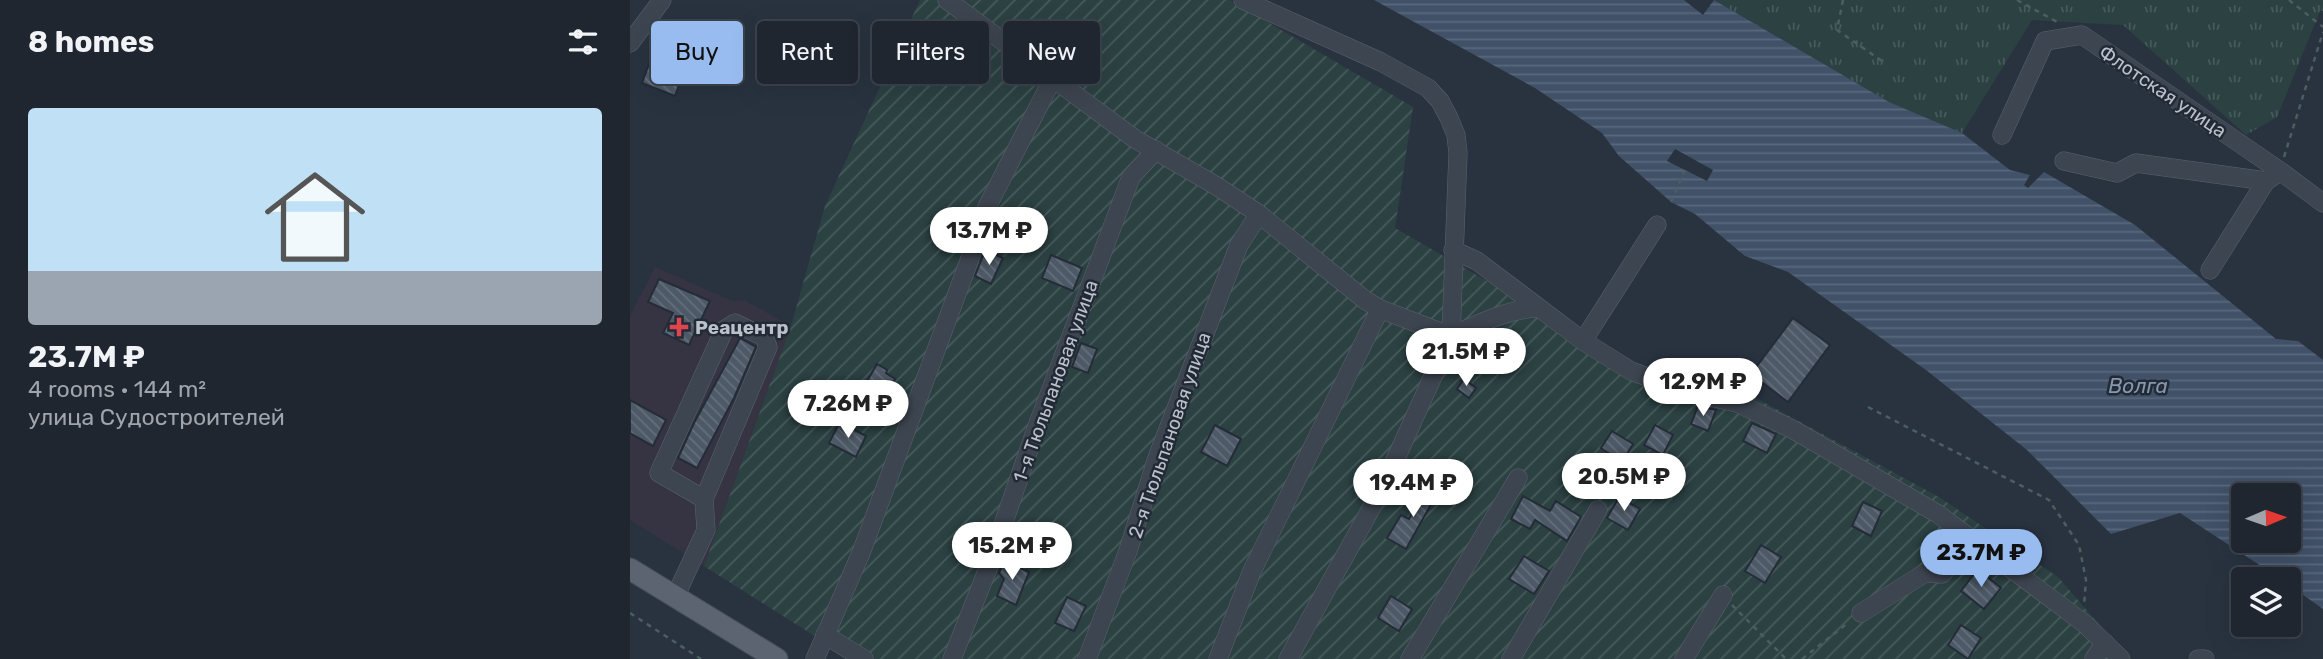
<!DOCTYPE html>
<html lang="en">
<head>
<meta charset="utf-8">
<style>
  body { margin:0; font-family:Rubik,sans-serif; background:#272e38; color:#f1f3f6; height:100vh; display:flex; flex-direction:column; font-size:26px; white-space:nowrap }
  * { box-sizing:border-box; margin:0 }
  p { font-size:23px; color:#a1a5ab }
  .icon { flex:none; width:38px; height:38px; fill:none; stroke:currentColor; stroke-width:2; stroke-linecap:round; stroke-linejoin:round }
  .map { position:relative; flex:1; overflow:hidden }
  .details { display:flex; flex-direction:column; background:#1f2630; width:630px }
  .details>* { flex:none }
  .guide { position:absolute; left:21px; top:21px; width:665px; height:63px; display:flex; gap:14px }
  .needle { width:46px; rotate:88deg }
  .controls { position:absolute; left:1601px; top:483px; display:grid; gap:14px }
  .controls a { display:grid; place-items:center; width:70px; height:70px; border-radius:7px; background:#1f2630; box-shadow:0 7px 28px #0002,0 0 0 2px #3c434c; font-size:35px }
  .price { position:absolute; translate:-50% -60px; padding:0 16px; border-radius:24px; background:#fff; color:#222; font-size:23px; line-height:46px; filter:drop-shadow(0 2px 4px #0008) }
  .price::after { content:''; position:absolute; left:50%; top:42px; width:21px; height:16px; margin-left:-10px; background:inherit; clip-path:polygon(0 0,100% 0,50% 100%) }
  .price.active { background:#99bcf0; color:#111 }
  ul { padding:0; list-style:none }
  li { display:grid; align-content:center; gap:14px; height:371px; padding:0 28px }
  li span { display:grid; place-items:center; height:217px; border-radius:7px; color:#555 }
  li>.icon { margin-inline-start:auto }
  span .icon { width:126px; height:126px; fill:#fffc; stroke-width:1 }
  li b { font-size:30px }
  h2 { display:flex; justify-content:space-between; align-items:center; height:84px; padding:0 28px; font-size:30px }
  .tag { padding:0 24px; border-radius:7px; background:#1f2630; box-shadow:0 7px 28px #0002,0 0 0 2px #3c434c; font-size:24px; line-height:63px }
  .tag.active { background:#99bcf0; color:#111 }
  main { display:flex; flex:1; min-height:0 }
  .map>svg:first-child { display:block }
  .medical { fill:#363442 }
  .grass { fill:url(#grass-tufts) }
  .garden { fill:url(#garden-furrows) }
  .water { fill:url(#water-rules); fill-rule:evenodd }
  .pier { fill:#293340 }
  .building { fill:url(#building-back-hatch); stroke:#242c38; stroke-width:2 }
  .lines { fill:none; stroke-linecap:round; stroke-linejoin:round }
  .minor-casing { stroke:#5b636e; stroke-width:19 }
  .major-casing { stroke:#474e5a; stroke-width:23 }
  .path { stroke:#4b5e60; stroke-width:2.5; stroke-dasharray:5 5; stroke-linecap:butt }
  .minor { stroke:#3d4550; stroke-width:18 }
  .major { stroke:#5b6470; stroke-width:21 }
  .health-dot { fill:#e0444e; stroke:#222a36; stroke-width:2.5 }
  .labels { text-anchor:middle; stroke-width:5; stroke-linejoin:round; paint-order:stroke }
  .street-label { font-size:19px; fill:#bac1ca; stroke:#222a36 }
  .poi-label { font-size:19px; font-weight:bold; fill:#bac1ca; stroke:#222a36; text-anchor:start }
  .water-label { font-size:21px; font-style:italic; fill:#8497af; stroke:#222a36 }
</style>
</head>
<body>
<main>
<section class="details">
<h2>8 homes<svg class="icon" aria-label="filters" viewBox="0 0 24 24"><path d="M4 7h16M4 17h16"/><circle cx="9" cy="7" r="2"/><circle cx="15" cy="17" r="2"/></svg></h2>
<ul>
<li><span style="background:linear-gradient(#bfe0f5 75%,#9aa5b1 0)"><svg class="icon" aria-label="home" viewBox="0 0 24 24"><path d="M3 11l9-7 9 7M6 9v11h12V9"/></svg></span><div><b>23.7M ₽</b><p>4 rooms · 144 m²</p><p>улица Судостроителей</p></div></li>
</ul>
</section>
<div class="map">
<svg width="1693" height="659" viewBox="0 0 1693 659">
  <defs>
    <pattern id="grass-tufts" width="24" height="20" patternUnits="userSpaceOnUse" patternTransform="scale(1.75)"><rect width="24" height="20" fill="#2c4142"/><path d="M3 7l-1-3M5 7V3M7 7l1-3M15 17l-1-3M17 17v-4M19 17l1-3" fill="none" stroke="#485b5c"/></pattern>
    <pattern id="garden-furrows" width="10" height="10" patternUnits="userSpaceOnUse" patternTransform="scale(1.75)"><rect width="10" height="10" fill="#2c4142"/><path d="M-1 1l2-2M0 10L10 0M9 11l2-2" fill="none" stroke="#485b5c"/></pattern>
    <pattern id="water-rules" width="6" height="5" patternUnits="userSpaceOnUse" patternTransform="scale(1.75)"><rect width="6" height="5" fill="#405168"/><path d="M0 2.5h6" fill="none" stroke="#5a687c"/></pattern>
    <pattern id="building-back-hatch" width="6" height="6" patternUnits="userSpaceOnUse" patternTransform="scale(1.75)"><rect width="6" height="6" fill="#4d5966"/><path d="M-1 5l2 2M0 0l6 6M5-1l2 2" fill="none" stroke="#656f7b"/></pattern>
  </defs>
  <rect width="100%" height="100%" fill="#293340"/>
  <!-- medical -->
  <polygon class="medical" points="25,267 102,301 114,300 161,326 74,566 0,520 0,316"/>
  <!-- grass -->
  <polygon class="grass" points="1084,0 1693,0 1693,11 1690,11 1647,117 1616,135 1493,25 1402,20 1332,133 1259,102"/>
  <!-- garden -->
  <polygon class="garden" points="290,0 600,0 783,107 765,228 1029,380 1111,390 1309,497 1428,577 1474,630 1490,659 221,659 74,566 161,326 195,206"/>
  <!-- water -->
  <path class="water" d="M744 0H1084L1259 102 1332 133 1380 170 1400 175 1394 185 1398 188 1414 172 1505 225 1646 339 1668 341 1693 360V609L1659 585V579H1651L1550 513 1481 534 1397 450 1296 370 1158 272 1115 256 1065 214 1041 202 989 156 972 133 905 88ZM1614 495H1659V541H1614Z"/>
  <!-- pier -->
  <g class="pier">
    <polygon points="1054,0 1084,0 1073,15"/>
    <polygon points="1045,149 1083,170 1077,181 1037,161"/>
  </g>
  <!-- building -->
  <g class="building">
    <polygon points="20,61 53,74 45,96 12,83"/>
    <polygon points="355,250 373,258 361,284 345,276"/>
    <polygon points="421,255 452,268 443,291 412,278"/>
    <polygon points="29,279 80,301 59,345 33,333 43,313 18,302"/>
    <polygon points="1163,318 1200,345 1158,402 1121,374"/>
    <polygon points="110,338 126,347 104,398 67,468 48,458 64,423"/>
    <polygon points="451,343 467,349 458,373 442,367"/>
    <polygon points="247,364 257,370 256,373 265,379 256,395 236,383"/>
    <polygon points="834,379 846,388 839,398 827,389"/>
    <polygon points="0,400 36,420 23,446 0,433"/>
    <polygon points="1068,406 1086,410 1078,431 1061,424"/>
    <polygon points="210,422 236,436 226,457 199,443"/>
    <polygon points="1122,423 1146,434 1137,453 1113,441"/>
    <polygon points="585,425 611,439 597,466 571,452"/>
    <polygon points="1025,425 1043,435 1033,455 1014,445"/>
    <polygon points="982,431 1003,444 992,462 971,448"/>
    <polygon points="798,484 809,490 776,549 757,538 771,515 779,519"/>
    <polygon points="893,496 920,511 926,501 951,517 937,541 905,520 900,529 881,519"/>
    <polygon points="989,497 1010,509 998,530 977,518"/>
    <polygon points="1233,502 1252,511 1241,536 1222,526"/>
    <polygon points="1131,545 1151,557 1135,583 1115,571"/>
    <polygon points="894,556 919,571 904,594 879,579"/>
    <polygon points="374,561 399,572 386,605 367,596 374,579 369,573"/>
    <polygon points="1348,569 1371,588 1354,609 1331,591"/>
    <polygon points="761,596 782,609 769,631 748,618"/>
    <polygon points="437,597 456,606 444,631 425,623"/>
    <polygon points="1331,625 1351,638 1338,659 1318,645"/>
  </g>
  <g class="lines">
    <!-- minor casing -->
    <g class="minor-casing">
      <g id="minor">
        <polyline points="317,0 505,139 585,185 629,214 735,300 750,309 821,336 828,153 826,135 819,118 810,101 798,88 751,62 613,0"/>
        <polyline points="0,43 32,0"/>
        <polyline points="1372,135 1415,41 1452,35 1650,171 1693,203"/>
        <polyline points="1434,161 1487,173 1506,163 1636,181"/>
        <polyline points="823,250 847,261 953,341 1001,371 1059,392 1107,403 1162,429 1308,514 1455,624 1491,659"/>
        <polyline points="1580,270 1636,181 1645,175"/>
        <polyline points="953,341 1027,225"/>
        <polyline points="45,597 76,530 74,499 138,347 134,337 105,323 94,330 29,473 74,499"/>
        <polyline points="1231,613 1295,573 1312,574 1342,540"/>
        <polyline points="195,635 234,659"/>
        <polyline points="185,659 231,553 339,261 357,207 423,78"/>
        <polyline points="322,659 357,571 406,429 501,177 526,150"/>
        <polyline points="457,659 498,551 527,458 609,245 629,214"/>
        <polyline points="588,659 622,571 750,309"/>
        <path d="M658 659 754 485 821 336C850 323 875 310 907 308"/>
        <polyline points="780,659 888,478"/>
        <polyline points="881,659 968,510"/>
        <polyline points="1054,659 1093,595"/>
        <polyline points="1464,659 1475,643"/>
        <polyline points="1568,659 1575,659"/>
      </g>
    </g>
    <!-- major casing -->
    <g class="major-casing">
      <polyline id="major" points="0,569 147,659"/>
    </g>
    <!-- path -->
    <g class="path">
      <polyline points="1213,0 1207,30 1252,61"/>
      <polyline points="1387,0 1431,24"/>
      <polyline points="1659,0 1693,27"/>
      <polyline points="1654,157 1693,32"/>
      <polyline points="1041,202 1055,170"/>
      <polyline points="1238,407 1419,500 1449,545 1456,580 1454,605"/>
      <polyline points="1102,605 1156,659"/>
      <polyline points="0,613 71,659"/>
      <polyline points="1172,659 1219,622"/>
    </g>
    <!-- minor -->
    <use href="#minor" class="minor"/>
    <!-- major -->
    <use href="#major" class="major"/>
  </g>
  <!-- markers -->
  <path class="health-dot" d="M45.5 316.5h7v7h7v7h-7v7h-7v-7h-7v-7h7z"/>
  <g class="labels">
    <!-- street labels -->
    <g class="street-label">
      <text transform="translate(1533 91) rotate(34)" y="7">Флотская улица</text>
      <text transform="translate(425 381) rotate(-70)" y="7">1-я Тюльпановая улица</text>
      <text transform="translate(539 435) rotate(-71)" y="7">2-я Тюльпановая улица</text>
    </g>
    <!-- poi labels -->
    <g class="poi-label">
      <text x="65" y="334">Реацентр</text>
    </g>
    <!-- water labels -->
    <g class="water-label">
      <text x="1508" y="393">Волга</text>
    </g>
  </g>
</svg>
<div class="controls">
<a><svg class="needle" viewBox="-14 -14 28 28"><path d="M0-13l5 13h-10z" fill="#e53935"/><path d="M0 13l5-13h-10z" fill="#a1a5ab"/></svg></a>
<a><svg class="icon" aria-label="layers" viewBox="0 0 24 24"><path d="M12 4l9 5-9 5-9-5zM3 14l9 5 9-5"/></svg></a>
</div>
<b class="price" style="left:359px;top:267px">13.7M ₽</b>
<b class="price" style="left:836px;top:388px">21.5M ₽</b>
<b class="price" style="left:1073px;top:418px">12.9M ₽</b>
<b class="price" style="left:218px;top:440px">7.26M ₽</b>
<b class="price" style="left:994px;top:513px">20.5M ₽</b>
<b class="price" style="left:783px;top:519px">19.4M ₽</b>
<b class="price" style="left:382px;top:582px">15.2M ₽</b>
<b class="price active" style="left:1351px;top:589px">23.7M ₽</b>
<div class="guide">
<a class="tag active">Buy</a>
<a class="tag">Rent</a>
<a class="tag">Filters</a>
<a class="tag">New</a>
</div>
</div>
</main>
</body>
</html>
